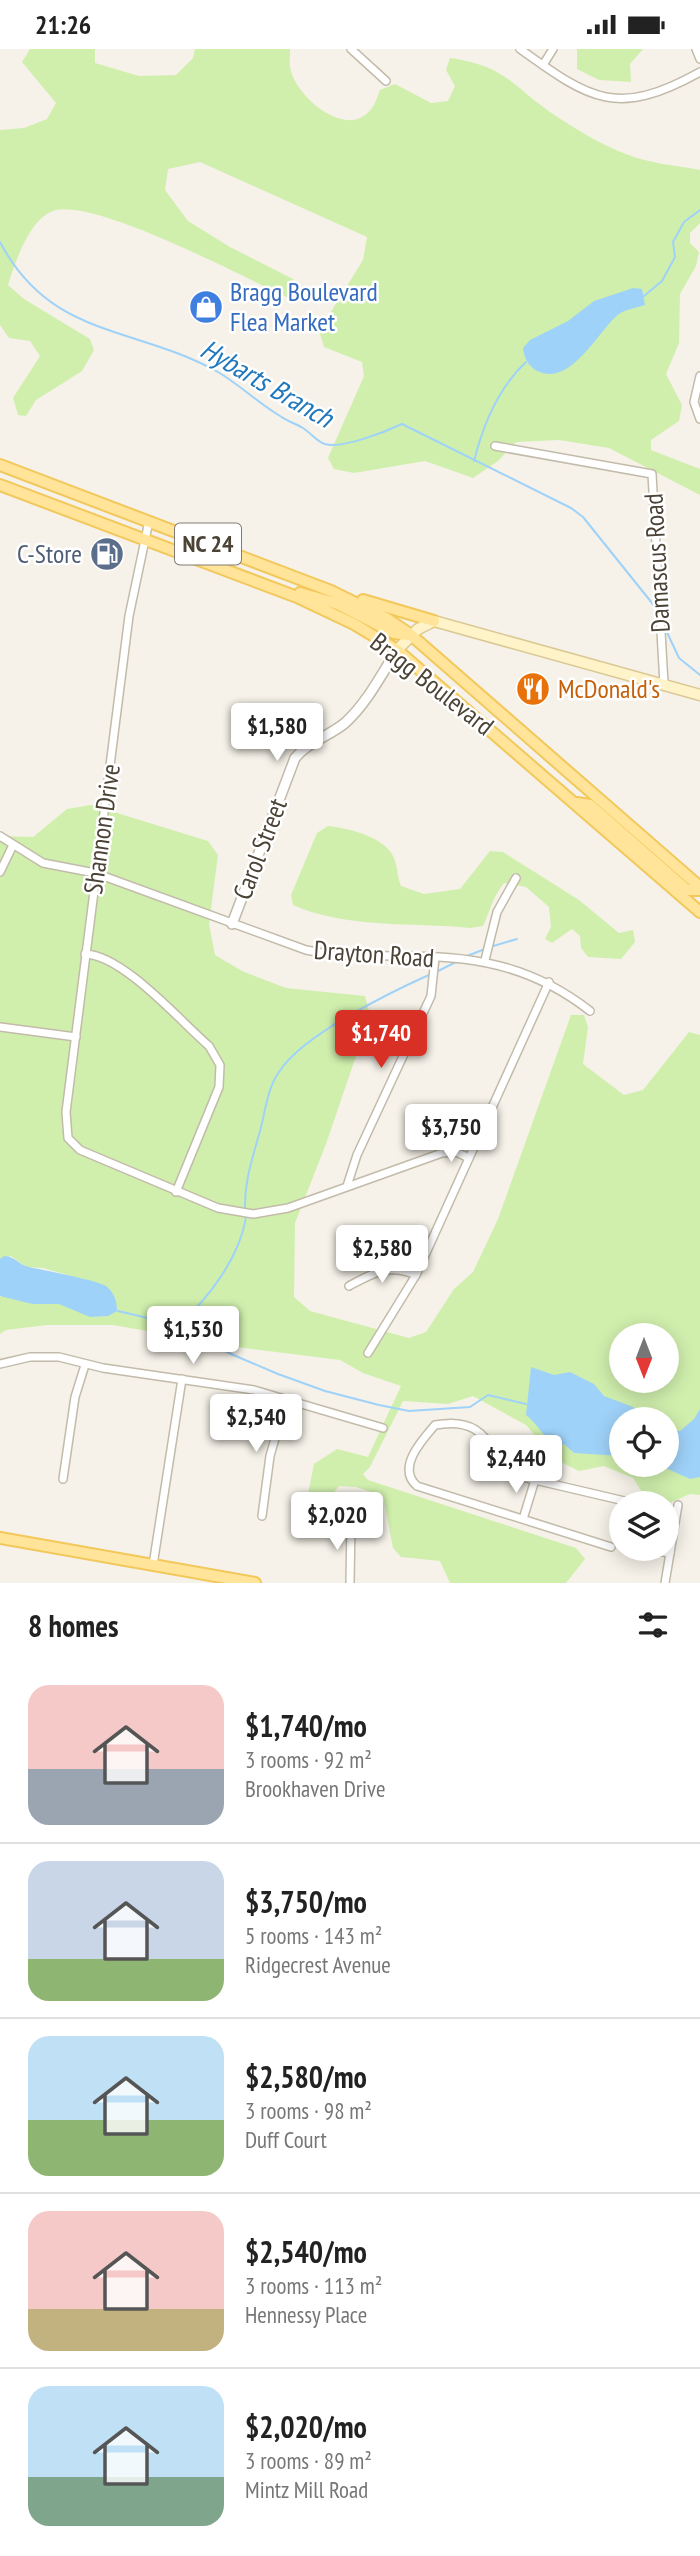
<!DOCTYPE html>
<html lang="en">
<head>
<meta charset="utf-8">
<style>
  body { margin:0; font-family:"PT Sans Narrow",sans-serif; background:#f2f2f2; color:#222; height:100vh; display:flex; flex-direction:column; font-size:26px; white-space:nowrap }
  * { box-sizing:border-box; margin:0 }
  p { font-size:23px; color:#767676 }
  .icon { flex:none; width:38px; height:38px; fill:none; stroke:currentColor; stroke-width:2; stroke-linecap:round; stroke-linejoin:round }
  .map { position:relative; height:1534px; overflow:hidden }
  .side { display:flex; flex-direction:column; background:#fff; flex:1 }
  .side>* { flex:none }
  .needle { width:46px; rotate:180deg }
  .tools { position:absolute; left:609px; top:1274px; display:grid; gap:14px }
  .tools a { display:grid; place-items:center; width:70px; height:70px; border-radius:50%; background:#fff; box-shadow:0 4px 18px #0003; font-size:35px }
  .price { position:absolute; translate:-50% -60px; padding:0 16px; border-radius:7px; background:#fff; color:#222; font-size:23px; line-height:46px; filter:drop-shadow(0 2px 4px #0008) }
  .price::after { content:''; position:absolute; left:50%; top:42px; width:21px; height:16px; margin-left:-10px; background:inherit; clip-path:polygon(0 0,100% 0,50% 100%) }
  .price.selected { background:#d93025; color:#fff }
  ul { padding:0; list-style:none }
  li { display:flex; align-items:center; gap:21px; height:175px; padding:0 28px }
  li+li { border-top:2px solid #e0e0e0 }
  li span { display:grid; place-items:center; flex:none; width:196px; height:140px; border-radius:21px; color:#555 }
  li>.icon { margin-inline-start:auto }
  span .icon { width:84px; height:84px; fill:#fffc; stroke-width:1 }
  li b { font-size:30px }
  h2 { display:flex; justify-content:space-between; align-items:center; height:84px; padding:0 28px; font-size:30px }
  .status { display:flex; justify-content:space-between; align-items:center; height:49px; padding:0 35px; background:#fff; direction:ltr }
  .status svg { height:19px; fill:currentColor }
  .map>svg:first-child { display:block }
  .green { fill:#d0efad; fill-rule:evenodd }
  .water { fill:#9fd2f9 }
  .lines { fill:none; stroke-linecap:round; stroke-linejoin:round }
  .stream { stroke:#9fd2f9; stroke-width:2 }
  .minor-casing { stroke:#c3bbaa; stroke-width:10 }
  .tertiary-casing { stroke:#c3bbaa; stroke-width:12 }
  .secondary-casing { stroke:#dbc994; stroke-width:13 }
  .primary-casing { stroke:#f2c85b; stroke-width:14 }
  .minor { stroke:#fff; stroke-width:7 }
  .tertiary { stroke:#fff; stroke-width:9 }
  .secondary { stroke:#fff3ca; stroke-width:10 }
  .primary { stroke:#ffe499; stroke-width:10 }
  .labels { text-anchor:middle; stroke-width:5; stroke-linejoin:round; paint-order:stroke }
  .shield { fill:#fff; stroke:#817b72; stroke-width:2 }
  .shield-label { font-size:24px; font-weight:bold; fill:#4b4336 }
  .shop-label { font-size:26px; fill:#366cbe; stroke:#fff; text-anchor:start }
  .service-label { font-size:26px; fill:#4e5e75; stroke:#fff; text-anchor:end }
  .street-label { font-size:26px; fill:#4b4336; stroke:#fff }
  .food-label { font-size:26px; fill:#c56008; stroke:#fff; text-anchor:start }
  .water-label { font-size:28px; font-style:italic; fill:#2077bc; stroke:#fff }
</style>
</head>
<body>
<div class="status"><b>21:26</b><svg viewBox="0 0 49 12"><path d="M0 12V9h3v3zM5 12V6h3v6zM10 12V3h3v9zM15 12V0h3v12zM26 1h20v11H26zM47 4h2v5h-2z"/></svg></div>
<div class="map">
<svg width="700" height="1534" viewBox="0 0 700 1534">
  <rect width="100%" height="100%" fill="#f6f2e9"/>
  <!-- green -->
  <g class="green">
    <path d="M30 0H95V14L139 27 176 26 193 9 195 0H290C290 7 289 16 291 22 297 46 337 82 362 68 373 62 376 52 380 41L395 35 431 54 448 52 455 37 446 21 450 9C508 17 513 39 556 67 580 83 609 100 637 109 657 115 679 117 700 121V174L690 184V194L699 203 696 217 680 245 679 294 666 325 682 356 679 372 651 391V401L700 420V446L609 399 559 391 516 393 498 412 473 429 425 412 354 424 334 420 328 409 364 327 362 313 324 298 319 282 363 211 367 188 200 113 168 120 165 141 188 172 230 198 293 230 304 248 291 250C245 229 101 152 56 161 30 167 15 214 8 236L24 250 90 290 94 301 82 322 36 351 26 367 18 366 13 349 40 307 30 292 9 289 0 276V81L24 79 47 70 56 54 22 13Z"/>
    <polygon points="577,0 643,0 630,15 631,33 599,31 577,20"/>
    <path d="M91 756 208 792 218 806 209 875 215 906 242 922 286 939 365 947 370 966 326 1095 295 1174 294 1248 310 1262 409 1289 426 1283 454 1240 473 1223 498 1170 571 966H584L588 978 583 1015 624 1046 643 1041 689 983 700 986V1446L690 1445 667 1455 660 1454 646 1449 633 1429 604 1417 579 1422 555 1410 526 1376 473 1347 448 1355 403 1352 370 1418 363 1425 368 1431 576 1499 585 1510 566 1534H450L440 1512 401 1508 393 1499 383 1447 356 1438 339 1437 316 1466 310 1465 306 1455 314 1415 337 1400 368 1408 401 1337 363 1324 340 1311 244 1299 113 1276H47L6 1281 0 1285V1248L3 1246 32 1255 115 1250 96 1234 43 1219 26 1218 11 1207 0 1212V787L33 788 67 760ZM621 1286H667V1332H621ZM621 1370H667V1416H621Z"/>
    <path d="M328 777C348 779 386 788 394 809 398 818 397 828 401 837L424 845 460 840 490 802 503 803 579 851 619 884 633 881 635 893 621 910 588 908 581 899 580 887 572 880 552 894 545 890 551 878 549 858 526 838 504 834C492 849 491 860 483 877L470 879C412 873 348 880 293 856L291 846 317 784Z"/>
  </g>
  <!-- water -->
  <g class="water">
    <path d="M633 239 642 240 645 256C637 259 626 260 619 265 599 280 571 339 537 322 528 317 524 308 523 299L530 291 568 272 594 252Z"/>
    <path d="M4 1207C15 1207 19 1216 29 1218 43 1221 96 1231 106 1237 114 1243 117 1252 117 1262L108 1267 90 1268 59 1255H32L0 1247V1210Z"/>
    <path d="M531 1318 554 1326 570 1323 594 1335 604 1347 633 1358 647 1370H621V1407L574 1404 564 1395 555 1397C543 1388 538 1375 526 1366Z"/>
    <polygon points="700,1360 700,1428 690,1430 659,1416 667,1416 667,1381 680,1382 694,1370"/>
  </g>
  <g class="lines">
    <!-- stream -->
    <g class="stream">
      <path d="M0 193C51 290 134 276 218 323 240 336 258 354 280 367 287 372 296 375 303 379 311 384 316 392 325 395 342 400 385 383 402 375L571 459 583 468 656 559"/>
      <polyline points="644,247 662,232 675,208 673,193 684,173 700,161"/>
      <path d="M474 412C483 376 498 339 526 313"/>
      <polyline points="664,577 679,609 700,626"/>
      <polyline points="490,898 517,890"/>
      <polyline points="467,907 485,900"/>
      <polyline points="436,923 456,913"/>
      <path d="M245 1162C244 1135 251 1114 258 1089 265 1068 266 1041 279 1023 302 986 391 943 431 925"/>
      <polyline points="118,1262 173,1275 231,1305 278,1325 325,1342 379,1356 409,1362 470,1358 488,1346 526,1355"/>
      <path d="M177 1276C208 1252 240 1207 246 1168"/>
    </g>
    <!-- minor casing -->
    <g class="minor-casing">
      <g id="minor">
        <polyline points="351,0 386,32"/>
        <path d="M520 0C591 51 617 69 700 23"/>
        <polyline points="696,0 700,10"/>
        <polyline points="543,16 553,0"/>
        <polyline points="700,327 694,353 700,370"/>
        <polyline points="495,397 652,425 664,635"/>
        <polyline points="149,472 129,567 66,1063 68,1089 80,1101 218,1159 253,1165 288,1159 442,1104 456,1103 469,1109"/>
        <path d="M0 787 43 814 95 824 306 901 333 906C432 909 507 897 590 962"/>
        <polyline points="0,823 13,796"/>
        <path d="M85 905C123 906 180 972 209 997L220 1016 219 1038 176 1143"/>
        <polyline points="485,911 497,863 516,829"/>
        <polyline points="0,978 76,988"/>
        <polyline points="347,1137 357,1106 431,947 435,909"/>
        <path d="M349 1237C373 1224 389 1214 416 1226"/>
        <polyline points="368,1304 416,1226 549,933"/>
        <polyline points="0,1315 30,1308 59,1308 103,1319 254,1341 383,1379"/>
        <polyline points="63,1430 75,1348 85,1316"/>
        <polyline points="262,1467 270,1407 286,1351"/>
        <polyline points="523,1470 535,1431"/>
        <path d="M611 1498 417 1437C396 1419 422 1391 435 1376 494 1365 488 1412 518 1427L633 1454"/>
        <polyline points="644,1500 670,1504"/>
        <polyline points="153,1516 182,1330"/>
        <polyline points="350,1534 351,1472"/>
        <polyline points="665,1534 678,1456"/>
      </g>
    </g>
    <!-- tertiary casing -->
    <g class="tertiary-casing">
      <path id="tertiary" d="M232 875 295 709C308 693 329 687 345 674 367 654 381 626 397 601"/>
    </g>
    <!-- secondary casing -->
    <g class="secondary-casing">
      <polyline id="secondary" points="397,601 418,580 434,572 700,646"/>
    </g>
    <!-- primary casing -->
    <g class="primary-casing">
      <g id="primary">
        <polyline points="0,416 331,542 386,569 411,586 700,838"/>
        <polyline points="0,436 297,548 354,575 397,601 700,863"/>
        <polyline points="300,544 338,555 394,584 408,586"/>
        <polyline points="363,551 434,572"/>
        <polyline points="577,754 590,756 687,841 700,841"/>
        <polyline points="0,1489 255,1534"/>
      </g>
    </g>
    <!-- minor -->
    <use href="#minor" class="minor"/>
    <!-- tertiary -->
    <use href="#tertiary" class="tertiary"/>
    <!-- secondary -->
    <use href="#secondary" class="secondary"/>
    <!-- primary -->
    <use href="#primary" class="primary"/>
  </g>
  <!-- icons -->
  <defs>
    <g id="shop-disc" transform="scale(1.75)"><circle r="9.5" fill="#3f7fe0" stroke="#fff"/><path d="M-5-2.5h2.3a2.7 3.5 0 0 1 5.4 0H5L5.5 6h-11ZM-1.5-2.5h3a1.5 2.3 0 0 0-3 0Z" fill="#fff"/></g>
    <g id="fuel-disc" transform="scale(1.75)"><circle r="9.5" fill="#5c6f8a" stroke="#fff"/><path d="M-5.5-6h7V0h2V4h1.3V-2.5L3-4.5l.8-.8L6-3V5H2.5V1h-1V6h-7ZM-4.2-4.7v3.2H.2V-4.7Z" fill="#fff"/></g>
    <g id="restaurant-disc" transform="scale(1.75)"><circle r="9.5" fill="#e8710a" stroke="#fff"/><path d="M-5-6h1v4h1v-4h1v4h1v-4h1v5L-1.5 .5V6h-2V.5L-5-1ZM5-6V6H3V1.5H1.5Q1.5-4 5-6Z" fill="#fff"/></g>
  </defs>
  <g fill-rule="evenodd">
    <use href="#shop-disc" x="206" y="258"/>
    <use href="#fuel-disc" x="107" y="505"/>
    <use href="#restaurant-disc" x="533" y="640"/>
  </g>
  <g class="labels">
    <!-- shield labels -->
    <rect class="shield" x="175" y="474.5" width="66" height="41" rx="5"/>
    <g class="shield-label">
      <text x="208" y="503">NC 24</text>
    </g>
    <!-- shop labels -->
    <g class="shop-label">
      <text x="230" y="252">Bragg Boulevard<tspan x="230" dy="30">Flea Market</tspan></text>
    </g>
    <!-- service labels -->
    <g class="service-label">
      <text x="82" y="514">C-Store</text>
    </g>
    <!-- street labels -->
    <g class="street-label">
      <text transform="translate(657 514) rotate(-93)" y="9">Damascus Road</text>
      <text transform="translate(432 635) rotate(38)" y="9">Bragg Boulevard</text>
      <text transform="translate(102 780) rotate(-82)" y="9">Shannon Drive</text>
      <text transform="translate(260 800) rotate(-69)" y="9">Carol Street</text>
      <text transform="translate(374 905) rotate(4)" y="9">Drayton Road</text>
    </g>
    <!-- food labels -->
    <g class="food-label">
      <text x="558" y="649">McDonald's</text>
    </g>
    <!-- water labels -->
    <g class="water-label">
      <text transform="translate(267 334) rotate(30)" y="10">Hybarts Branch</text>
    </g>
  </g>
</svg>
<div class="tools">
<a><svg class="needle" viewBox="-14 -14 28 28"><path d="M0-13l5 13h-10z" fill="#e53935"/><path d="M0 13l5-13h-10z" fill="#767676"/></svg></a>
<a><svg class="icon" aria-label="locate" viewBox="0 0 24 24"><circle cx="12" cy="12" r="6"/><path d="M12 2v4M12 18v4M2 12h4M18 12h4"/></svg></a>
<a><svg class="icon" aria-label="layers" viewBox="0 0 24 24"><path d="M12 4l9 5-9 5-9-5zM3 14l9 5 9-5"/></svg></a>
</div>
<b class="price" style="left:277px;top:714px">$1,580</b>
<b class="price selected" style="left:381px;top:1021px">$1,740</b>
<b class="price" style="left:451px;top:1115px">$3,750</b>
<b class="price" style="left:382px;top:1236px">$2,580</b>
<b class="price" style="left:193px;top:1317px">$1,530</b>
<b class="price" style="left:256px;top:1405px">$2,540</b>
<b class="price" style="left:516px;top:1446px">$2,440</b>
<b class="price" style="left:337px;top:1503px">$2,020</b>
</div>
<section class="side">
<h2>8 homes<svg class="icon" aria-label="filters" viewBox="0 0 24 24"><path d="M4 7h16M4 17h16"/><circle cx="9" cy="7" r="2"/><circle cx="15" cy="17" r="2"/></svg></h2>
<ul>
<li><span style="background:linear-gradient(#f6c9c9 60%,#9aa5b1 0)"><svg class="icon" aria-label="home" viewBox="0 0 24 24"><path d="M3 11l9-7 9 7M6 9v11h12V9"/></svg></span><div><b>$1,740/mo</b><p>3 rooms · 92 m²</p><p>Brookhaven Drive</p></div></li>
<li><span style="background:linear-gradient(#c9d6e8 70%,#8fb573 0)"><svg class="icon" aria-label="home" viewBox="0 0 24 24"><path d="M3 11l9-7 9 7M6 9v11h12V9"/></svg></span><div><b>$3,750/mo</b><p>5 rooms · 143 m²</p><p>Ridgecrest Avenue</p></div></li>
<li><span style="background:linear-gradient(#bfe0f5 60%,#8fb573 0)"><svg class="icon" aria-label="home" viewBox="0 0 24 24"><path d="M3 11l9-7 9 7M6 9v11h12V9"/></svg></span><div><b>$2,580/mo</b><p>3 rooms · 98 m²</p><p>Duff Court</p></div></li>
<li><span style="background:linear-gradient(#f6c9c9 70%,#c2b280 0)"><svg class="icon" aria-label="home" viewBox="0 0 24 24"><path d="M3 11l9-7 9 7M6 9v11h12V9"/></svg></span><div><b>$2,540/mo</b><p>3 rooms · 113 m²</p><p>Hennessy Place</p></div></li>
<li><span style="background:linear-gradient(#bfe0f5 65%,#7fa58c 0)"><svg class="icon" aria-label="home" viewBox="0 0 24 24"><path d="M3 11l9-7 9 7M6 9v11h12V9"/></svg></span><div><b>$2,020/mo</b><p>3 rooms · 89 m²</p><p>Mintz Mill Road</p></div></li>
</ul>
</section>
</body>
</html>
